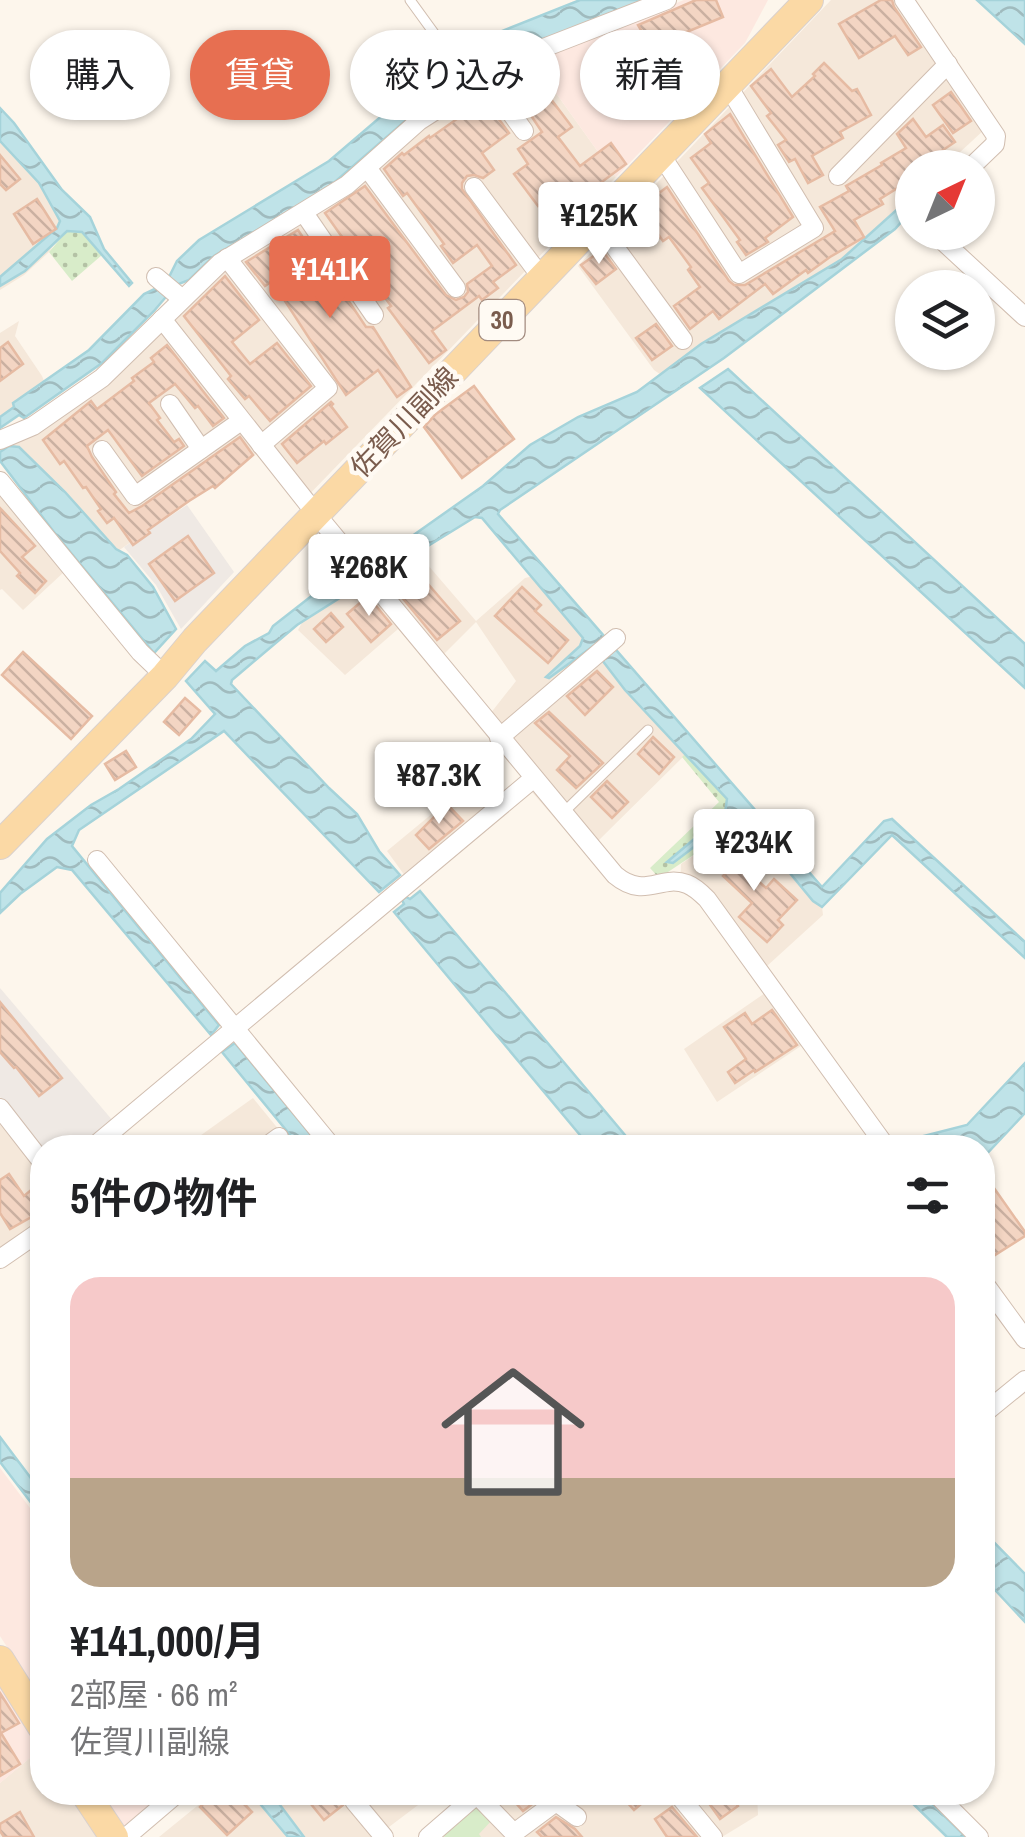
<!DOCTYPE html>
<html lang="ja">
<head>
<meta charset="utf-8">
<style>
  body { margin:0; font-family:"Archivo Narrow","Noto Sans JP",sans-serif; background:#f2f2f2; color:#202124; height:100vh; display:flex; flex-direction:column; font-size:38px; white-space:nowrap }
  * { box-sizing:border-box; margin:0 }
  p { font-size:32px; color:#757577 }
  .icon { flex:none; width:55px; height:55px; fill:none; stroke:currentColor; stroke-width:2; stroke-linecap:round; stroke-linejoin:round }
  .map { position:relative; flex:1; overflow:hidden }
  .details { position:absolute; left:30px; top:1135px; width:965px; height:670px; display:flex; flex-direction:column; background:#fff; border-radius:40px; box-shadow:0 2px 8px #0004 }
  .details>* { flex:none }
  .guide { position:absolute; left:30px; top:30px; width:965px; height:90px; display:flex; gap:20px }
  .needle { width:65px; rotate:43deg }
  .controls { position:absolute; left:895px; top:150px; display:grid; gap:20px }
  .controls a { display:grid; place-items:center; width:100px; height:100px; border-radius:50%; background:#fff; box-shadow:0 2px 8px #0004; font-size:50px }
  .price { position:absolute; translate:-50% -85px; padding:0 22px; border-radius:10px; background:#fff; color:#222; font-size:32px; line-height:65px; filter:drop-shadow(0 2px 5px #0008) }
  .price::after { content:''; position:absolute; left:50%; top:60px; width:30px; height:22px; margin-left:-15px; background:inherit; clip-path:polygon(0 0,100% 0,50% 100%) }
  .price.active { background:#e76f51; color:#fff }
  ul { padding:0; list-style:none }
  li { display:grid; align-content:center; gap:20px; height:530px; padding:0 40px }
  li+li { border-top:2px solid #e0e0e0 }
  li span { display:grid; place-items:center; height:310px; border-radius:30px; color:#555 }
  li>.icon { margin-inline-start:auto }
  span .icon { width:180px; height:180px; fill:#fffc; stroke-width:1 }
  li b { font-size:42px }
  h2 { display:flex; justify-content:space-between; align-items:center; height:120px; padding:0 40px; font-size:42px }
  .tag { padding:0 35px; border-radius:45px; background:#fff; box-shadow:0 2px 8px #0004; font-size:35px; line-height:90px }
  .tag.active { background:#e76f51; color:#fff }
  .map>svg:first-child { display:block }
  .residential { fill:#f5e8da }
  .commercial { fill:#fde8e0 }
  .industrial { fill:#efe9e4 }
  .grass { fill:url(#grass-dots) }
  .green { fill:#d8ecc9 }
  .water { fill:url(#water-waves); stroke:#a5d3da; stroke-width:2.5 }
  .building { fill:url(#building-back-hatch); stroke:#e6bba3; stroke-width:2.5 }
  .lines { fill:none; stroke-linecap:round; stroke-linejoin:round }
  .lane-casing { stroke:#d1beb0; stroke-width:11 }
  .street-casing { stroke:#d1beb0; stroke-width:20 }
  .primary-casing { stroke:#dad1cd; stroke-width:30 }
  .lane { stroke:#fff; stroke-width:9 }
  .street { stroke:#fff; stroke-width:18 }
  .primary { stroke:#fbd9a5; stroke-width:28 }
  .labels { text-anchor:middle; stroke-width:9; stroke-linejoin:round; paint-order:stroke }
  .shield { fill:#fffaf3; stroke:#a28b7f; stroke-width:2.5 }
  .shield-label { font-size:25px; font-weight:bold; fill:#7a5c4d }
  .street-label { font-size:28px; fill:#7a5c4d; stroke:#fffaf3 }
</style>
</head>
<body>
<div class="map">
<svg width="1025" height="1837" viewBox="0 0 1025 1837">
  <defs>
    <pattern id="grass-dots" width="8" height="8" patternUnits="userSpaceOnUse" patternTransform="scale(2.5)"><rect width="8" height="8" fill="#d8ecc9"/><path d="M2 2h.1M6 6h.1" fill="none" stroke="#b4c2a5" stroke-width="1.8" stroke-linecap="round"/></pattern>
    <pattern id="water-waves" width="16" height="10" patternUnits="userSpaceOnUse" patternTransform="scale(2.5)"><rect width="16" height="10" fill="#bfe3e8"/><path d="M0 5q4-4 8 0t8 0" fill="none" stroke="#a0bbbe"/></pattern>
    <pattern id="building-back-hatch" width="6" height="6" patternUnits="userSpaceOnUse" patternTransform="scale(2.5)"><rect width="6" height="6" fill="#f3d5c3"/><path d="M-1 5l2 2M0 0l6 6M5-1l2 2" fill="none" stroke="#cab0a1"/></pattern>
  </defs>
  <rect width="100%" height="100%" fill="#fdf6ec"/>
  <!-- residential -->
  <g class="residential">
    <polygon points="831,0 899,0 985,129 944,167 912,168 912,197 832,272 667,379 654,370 578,266"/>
    <polygon points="533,61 616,177 300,504 259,452 111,556 10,442 32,434 230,260 425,122"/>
    <polygon points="0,138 74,215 49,252 24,275 0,290"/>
    <polygon points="19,321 15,336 42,376 46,386 0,420 0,333"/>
    <polygon points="0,489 65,571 23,610 2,589 0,590"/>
    <polygon points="410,549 421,557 476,621 525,578 538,575 689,751 598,841 583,851 532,792 423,882 413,887 387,851 468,784 489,808 523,779 479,725 490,714 516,681 476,622 442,656 427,663 398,629 345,675 298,630 305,617"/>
    <polygon points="746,820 813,901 822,907 823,915 767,966 815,1032 804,1044 717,1102 684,1049 765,993 699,903 680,891 681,864"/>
    <polygon points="253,1098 293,1147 183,1148"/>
    <polygon points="0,1116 42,1170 42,1239 0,1268"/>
    <polygon points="42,1748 42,1792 70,1793 98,1837 0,1837 0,1783"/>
    <polygon points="213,1793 434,1793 385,1830 390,1837 159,1837"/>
    <polygon points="473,1793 757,1793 758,1815 722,1837 422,1837"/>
  </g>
  <!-- commercial -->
  <g class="commercial">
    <polygon points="684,0 768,0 745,43 616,177 533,61"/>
    <polygon points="0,1468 42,1524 42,1701 0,1636"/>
    <polygon points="0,1682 42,1748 0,1783"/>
    <polygon points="102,1793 163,1793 124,1826"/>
  </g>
  <!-- industrial -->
  <g class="industrial">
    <polygon points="187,505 234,572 181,629 156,585 124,547"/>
    <polygon points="0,988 113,1121 82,1147 42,1148 42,1153 0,1097"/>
  </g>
  <!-- grass -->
  <g class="grass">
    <polygon points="67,231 82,231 102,255 72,281 49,252"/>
    <polygon points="685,754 727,799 726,813 668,861 673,863 732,818 746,820 659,878 650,868 719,802 682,757"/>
  </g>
  <!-- green -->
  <polygon class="green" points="478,1803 492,1820 479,1834 481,1837 445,1837 441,1834"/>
  <!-- water -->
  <g class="water">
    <polygon points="580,0 644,0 497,61 412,115 329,187 214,256 189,280 176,285 154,311 102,363 24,418 19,415 0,428 0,417 14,407 13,403 89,350 144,294 159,287 169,277 177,261 199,240 329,161 391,108 482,39"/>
    <polygon points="977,0 1025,0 1025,44"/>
    <polygon points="0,108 14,123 62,190 90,217 104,249 132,283 129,286 82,232 67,231 25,271 0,286 0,277 57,228 60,221 39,183 0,141"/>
    <polygon points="912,196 912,210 895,229 724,358 500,510 498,514 822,887 884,821 892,819 1025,942 1025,958 892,835 822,907 813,901 746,820 732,818 673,863 667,862 725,813 727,799 625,690 592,647 549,678 546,677 580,646 583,638 482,518 475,517 379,576 371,565 483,486 530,445 578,417 637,392 701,344 842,259"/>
    <polygon points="728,369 1025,644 1025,688 700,388"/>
    <polygon points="9,446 19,447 65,492 116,549 127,555 153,587 176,629 154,653 57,536 0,461 0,452"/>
    <polygon points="358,575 365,582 297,625 232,680 231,684 329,788 357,814 379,851 400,875 379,892 224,731 79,830 72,846 219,1025 211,1035 72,870 57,867 20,894 0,913 0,893 47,839 91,805 119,789 191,739 215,714 186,681 205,661 216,671 245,646 269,633 273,626 318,591 334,588"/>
    <polygon points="420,891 635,1147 590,1147 394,912 404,904 402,900 406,897 410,899"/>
    <polygon points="235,1043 321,1147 300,1147 222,1052"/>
    <polygon points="1025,1063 1025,1113 983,1158 982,1148 899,1148 896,1143 967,1125"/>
    <polygon points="0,1437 42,1493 42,1517 0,1462"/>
    <polygon points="982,1530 1025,1574 1025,1622 983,1577"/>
    <polygon points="251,1793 271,1793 304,1837 288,1837"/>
    <polygon points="902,1793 921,1793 966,1837 947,1837"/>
  </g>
  <!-- building -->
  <g class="building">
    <polygon points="696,0 716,0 723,17 667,40 695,90 681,98 638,25"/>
    <polygon points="881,0 892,0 894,7 921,47 908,55 895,36 859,58 839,24"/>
    <polygon points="824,63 852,91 857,89 871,115 840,132 843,138 812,156 823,175 808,183 795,159 789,162 778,145 786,140 767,116 771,113 751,86 771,69 792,97 815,76 813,74"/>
    <polygon points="529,70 572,127 558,137 580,166 611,143 626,164 595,187 597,190 573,208 576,213 565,221 548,198 538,206 514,174 528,164 518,149 542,132 508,81"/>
    <polygon points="951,92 971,121 953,133 933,105"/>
    <polygon points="482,96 509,133 482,153 494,170 483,178 474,175 467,176 462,183 462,189 516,265 493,282 498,288 482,300 479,296 432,331 446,350 429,363 388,308 391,306 325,213 365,186 446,295 456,300 464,297 468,292 467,284 492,266 477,245 453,263 441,246 444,244 407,193 403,196 384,169 402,153 404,155 429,136 430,138 464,114 461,109"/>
    <polygon points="730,114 793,217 765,238 768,242 746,255 737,242 740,240 702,188 709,183 691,158 711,143 705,134"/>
    <polygon points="913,119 926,137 943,125 955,142 937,154 939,157 924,168 912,168 912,179 880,199 883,204 854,220 864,237 830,257 808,273 806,270 773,294 765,284 719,319 713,311 690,329 674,306 700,287 688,270 691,267 669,237 663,241 639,208 667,187 729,281 734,285 745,285 835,231 820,207 849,191 846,186 882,165 881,163 906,148 897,134"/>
    <polygon points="0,155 20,179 6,190 0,184"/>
    <polygon points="37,199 56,229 33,244 14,214"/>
    <polygon points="298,230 306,242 280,260 298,286 326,267 366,327 373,327 411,387 397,397 378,370 346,395 272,281 265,286 246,262"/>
    <polygon points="602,250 616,269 596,284 581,265"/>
    <polygon points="225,276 259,320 232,342 250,364 277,343 311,386 270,421 249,396 245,399 228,379 231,376 184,316"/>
    <polygon points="656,324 672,346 652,360 636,338"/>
    <polygon points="8,342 23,364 0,381 0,348"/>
    <polygon points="167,345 224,418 213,426 198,406 195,408 175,384 149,403 160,418 157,420 174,442 179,439 184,446 142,476 108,430 87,446 92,457 116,492 114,494 129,513 142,506 240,437 253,455 215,488 213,486 189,501 148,530 150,533 133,545 114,518 107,523 98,511 101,509 86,487 83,488 64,461 60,464 43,440 91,401 97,409 134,381 132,378 154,362 151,358"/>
    <polygon points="474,386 514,439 462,478 424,427 436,414"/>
    <polygon points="331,402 333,404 331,406 347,427 326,444 324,441 297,463 282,444"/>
    <polygon points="0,508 35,546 22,557 46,581 35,593 17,576 20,573 0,551"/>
    <polygon points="188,536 214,573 175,601 149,564"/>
    <polygon points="422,577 460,621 437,640 400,595"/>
    <polygon points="522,587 541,605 535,611 568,640 548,663 495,616"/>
    <polygon points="368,596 391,624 371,642 347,614"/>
    <polygon points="331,613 343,627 326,642 314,629"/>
    <polygon points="23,652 92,716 71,739 2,675"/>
    <polygon points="597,671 613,687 585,715 567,696"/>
    <polygon points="185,698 200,711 179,735 164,722"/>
    <polygon points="549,712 603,763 576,788 557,770 570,756 535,723"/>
    <polygon points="653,737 674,757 659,774 638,754"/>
    <polygon points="126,751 136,767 115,780 105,764"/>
    <polygon points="607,781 628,802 612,818 591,797"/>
    <polygon points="447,804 463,821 429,849 416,835"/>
    <polygon points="708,836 715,842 717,840 728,850 726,852 766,888 774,879 797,900 778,920 783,925 767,942 739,917 752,903 723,876 728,871 701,844"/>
    <polygon points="0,1002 62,1078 39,1096 16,1067 14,1068 0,1052"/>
    <polygon points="772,1010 797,1045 755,1072 754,1070 735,1083 728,1072 746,1059 724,1027 745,1013 752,1024"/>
    <polygon points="982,1171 1025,1232 1025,1236 995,1255 982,1237"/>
    <polygon points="9,1174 24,1196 42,1181 42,1211 10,1229 0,1213 0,1180"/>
    <polygon points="0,1693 19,1723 1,1733 20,1764 0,1776"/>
    <polygon points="215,1792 233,1792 252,1812 227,1835 200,1807"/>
    <polygon points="313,1792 345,1792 342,1798 343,1805 324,1820 306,1798"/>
    <polygon points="506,1792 541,1792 544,1795 523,1811"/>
    <polygon points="618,1792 655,1792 634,1810"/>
    <polygon points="701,1792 729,1792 738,1806 720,1819"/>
    <polygon points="672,1807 697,1837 667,1837 655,1819"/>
    <polygon points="20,1812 34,1837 4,1837 0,1831 0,1824"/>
    <polygon points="556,1817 575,1829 582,1837 542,1837 537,1832"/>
  </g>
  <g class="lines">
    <!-- lane casing -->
    <g class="lane-casing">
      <g id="lane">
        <polyline points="410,0 447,51"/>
        <polyline points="563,813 648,730"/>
      </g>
    </g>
    <!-- street casing -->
    <g class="street-casing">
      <g id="street">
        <polyline points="904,0 996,136 995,144 970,168"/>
        <polyline points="486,78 524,131"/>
        <polyline points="661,155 739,274 814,228 728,86"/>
        <polyline points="368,169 456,288"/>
        <polyline points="838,176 948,64"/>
        <polyline points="474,187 542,278"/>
        <polyline points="304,213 374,315"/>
        <polyline points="594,224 609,239 683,340"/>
        <polyline points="933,232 1025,317"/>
        <polyline points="227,258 328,388 261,445"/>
        <polyline points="156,277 181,298"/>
        <path d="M162 319 316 514 615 875C645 900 660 874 687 884 695 887 701 893 707 899L887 1148"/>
        <polyline points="170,404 201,449"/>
        <polyline points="0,440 33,426 102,378 220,263 347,185 419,121 486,78 541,49 667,0"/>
        <polyline points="102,450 135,496 241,421"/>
        <polyline points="0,481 140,652 165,676"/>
        <polyline points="499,738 616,638"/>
        <polyline points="97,860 333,1148"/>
        <polyline points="0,1108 42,1162"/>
        <polyline points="92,1148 534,778"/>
        <polyline points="264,1148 279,1137"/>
        <polyline points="0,1259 42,1230"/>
        <polyline points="982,1280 1025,1339"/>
        <polyline points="982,1415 1025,1380"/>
        <polyline points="676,1792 713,1837"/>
        <polyline points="934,1792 979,1837"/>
        <polyline points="477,1795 514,1833 556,1802 577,1817"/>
        <polyline points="354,1801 384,1837"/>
        <polyline points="126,1837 179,1792"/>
        <polyline points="428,1837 480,1792"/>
      </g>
    </g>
    <!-- primary casing -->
    <g class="primary-casing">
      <g id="primary">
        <polyline points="0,845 165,676 195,640 809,0"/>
        <polyline points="0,1660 42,1727"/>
        <polyline points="84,1792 114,1837"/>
      </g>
    </g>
    <!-- lane -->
    <use href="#lane" class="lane"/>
    <!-- street -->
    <use href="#street" class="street"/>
    <!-- primary -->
    <use href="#primary" class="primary"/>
  </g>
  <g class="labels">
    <!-- shield labels -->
    <rect class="shield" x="479.5" y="300" width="45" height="40" rx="8"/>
    <g class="shield-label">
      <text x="502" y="329">30</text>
    </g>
    <!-- street labels -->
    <g class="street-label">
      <text transform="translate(404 422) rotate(-46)" y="10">佐賀川副線</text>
    </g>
  </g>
</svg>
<div class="controls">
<a><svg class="needle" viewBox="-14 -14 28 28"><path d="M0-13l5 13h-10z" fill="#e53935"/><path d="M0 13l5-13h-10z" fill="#757577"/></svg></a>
<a><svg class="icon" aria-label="layers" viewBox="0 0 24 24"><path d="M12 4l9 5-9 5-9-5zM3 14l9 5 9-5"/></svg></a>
</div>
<b class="price" style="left:599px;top:267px">¥125K</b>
<b class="price active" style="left:330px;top:321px">¥141K</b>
<b class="price" style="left:369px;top:619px">¥268K</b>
<b class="price" style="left:439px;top:827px">¥87.3K</b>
<b class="price" style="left:754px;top:894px">¥234K</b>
<div class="guide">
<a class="tag">購入</a>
<a class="tag active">賃貸</a>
<a class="tag">絞り込み</a>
<a class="tag">新着</a>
</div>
<section class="details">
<h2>5件の物件<svg class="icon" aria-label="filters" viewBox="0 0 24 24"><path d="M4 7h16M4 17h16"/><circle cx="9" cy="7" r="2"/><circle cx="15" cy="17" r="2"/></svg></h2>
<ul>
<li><span style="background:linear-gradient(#f6c9c9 65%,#b9a48a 0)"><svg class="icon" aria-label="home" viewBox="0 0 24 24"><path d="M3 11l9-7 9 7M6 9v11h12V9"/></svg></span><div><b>¥141,000/月</b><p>2部屋 · 66 m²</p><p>佐賀川副線</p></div></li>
</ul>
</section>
</div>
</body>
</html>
